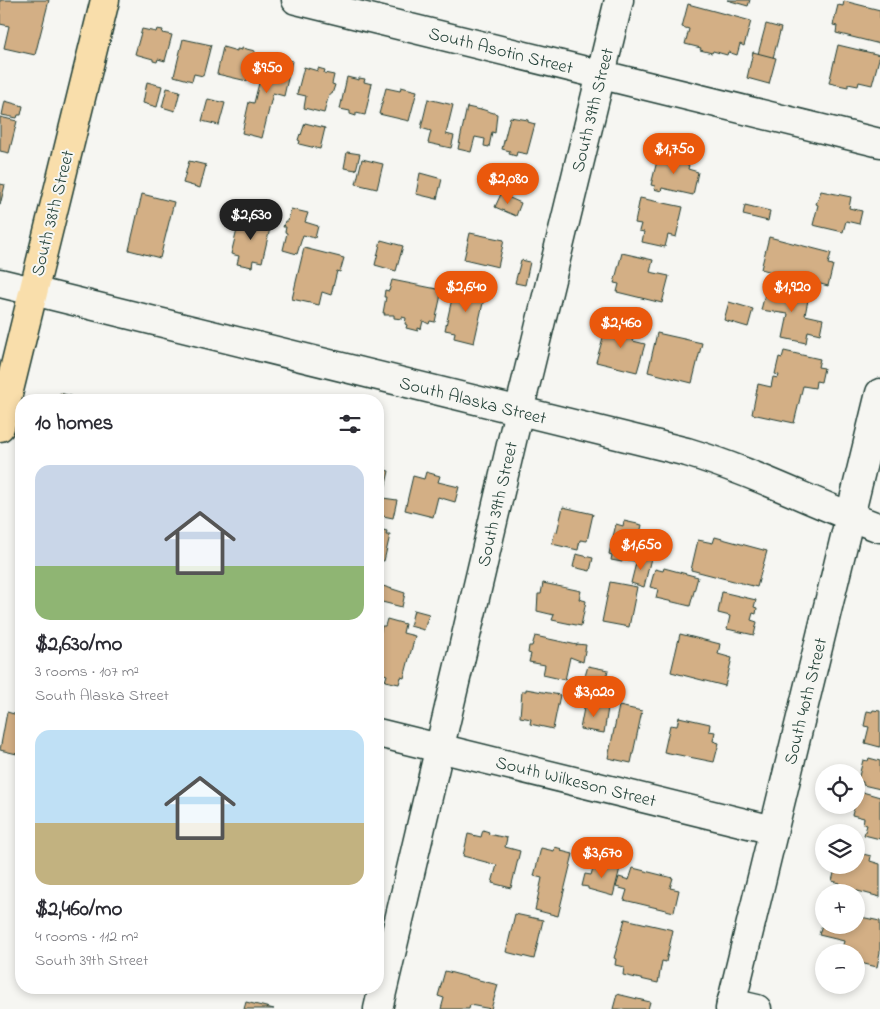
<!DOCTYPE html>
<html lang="en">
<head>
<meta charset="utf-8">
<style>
  body { margin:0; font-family:"Indie Flower",sans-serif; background:#f2f2f3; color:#2b2b33; height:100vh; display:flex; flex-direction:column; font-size:19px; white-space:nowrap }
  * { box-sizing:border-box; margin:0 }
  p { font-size:16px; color:#7c7c81 }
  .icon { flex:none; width:28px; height:28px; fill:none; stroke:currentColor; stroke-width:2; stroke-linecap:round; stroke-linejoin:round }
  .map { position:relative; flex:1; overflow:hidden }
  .panel { position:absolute; left:15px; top:394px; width:369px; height:600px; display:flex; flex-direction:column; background:#fff; border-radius:20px; box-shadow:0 2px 8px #0003 }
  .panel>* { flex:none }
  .buttons { position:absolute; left:815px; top:764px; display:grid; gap:10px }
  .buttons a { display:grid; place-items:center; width:50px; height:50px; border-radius:50%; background:#fff; box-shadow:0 2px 8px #0003; font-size:25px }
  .price { position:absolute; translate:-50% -42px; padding:0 11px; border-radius:18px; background:#ea580c; color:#fff; font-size:16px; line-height:32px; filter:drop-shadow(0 1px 2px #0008) }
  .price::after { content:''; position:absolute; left:50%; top:30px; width:15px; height:11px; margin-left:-8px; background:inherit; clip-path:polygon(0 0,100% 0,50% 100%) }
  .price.current { background:#222; color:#fff }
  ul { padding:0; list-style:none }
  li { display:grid; align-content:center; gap:10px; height:265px; padding:0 20px }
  li span { display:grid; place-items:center; height:155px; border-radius:15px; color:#555 }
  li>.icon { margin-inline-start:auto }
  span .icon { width:90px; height:90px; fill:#fffc; stroke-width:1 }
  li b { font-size:21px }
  h2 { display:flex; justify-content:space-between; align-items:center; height:60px; padding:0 20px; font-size:21px }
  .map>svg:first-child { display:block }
  .building { fill:#d3af85; stroke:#1f3d34 }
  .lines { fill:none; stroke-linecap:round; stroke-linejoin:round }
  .minor-casing { stroke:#1f3d34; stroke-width:31 }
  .tertiary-casing { stroke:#1f3d34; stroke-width:31 }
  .primary-casing { stroke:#1f3d34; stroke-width:31 }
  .minor { stroke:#f6f6f2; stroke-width:28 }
  .tertiary { stroke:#f6f6f2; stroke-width:28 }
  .primary { stroke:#f9deab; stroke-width:28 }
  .labels { text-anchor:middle; stroke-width:4; stroke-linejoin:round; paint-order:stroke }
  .street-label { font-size:18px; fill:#1f3d34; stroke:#f6f6f2 }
</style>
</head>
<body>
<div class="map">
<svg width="880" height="1009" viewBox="0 0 880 1009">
  <rect width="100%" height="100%" fill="#f6f6f2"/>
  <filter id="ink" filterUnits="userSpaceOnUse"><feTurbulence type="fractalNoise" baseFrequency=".02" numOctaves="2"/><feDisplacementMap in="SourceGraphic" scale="10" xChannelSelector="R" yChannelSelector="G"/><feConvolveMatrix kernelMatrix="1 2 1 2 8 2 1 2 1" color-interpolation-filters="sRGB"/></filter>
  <g filter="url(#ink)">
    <!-- building -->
    <g class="building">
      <polygon points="0,0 49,0 35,55 4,48 9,26 0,24"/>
      <polygon points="727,0 750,0 748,6"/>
      <polygon points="844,1 880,10 880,44 836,33 837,26 833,25 838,5 843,6"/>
      <polygon points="688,4 751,21 744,46 740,44 737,55 728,52 727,55 713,51 712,53 700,50 701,48 685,44 689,29 682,27"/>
      <polygon points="766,24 781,28 773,58 758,54"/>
      <polygon points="142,29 156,32 157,29 163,30 162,33 172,35 165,61 158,59 157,62 153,61 153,59 135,54"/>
      <polygon points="183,39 211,45 203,76 194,74 192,81 174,76"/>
      <polygon points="838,45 880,55 872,85 859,82 858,86 848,84 848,87 829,83"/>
      <polygon points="223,47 237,51 237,49 242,50 242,48 255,51 253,69 250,68 247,81 217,74"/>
      <polygon points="753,52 776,58 769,84 747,78"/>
      <polygon points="267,55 292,61 284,96 273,93 262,138 242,133 249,102 254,103 265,59 266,59"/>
      <polygon points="304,67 318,71 318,68 325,70 324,73 334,75 332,84 335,85 332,94 329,94 324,113 304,108 306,96 297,94"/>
      <polygon points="347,77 359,80 359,78 365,79 364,82 372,84 365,115 356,113 356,116 350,114 350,111 340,109"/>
      <polygon points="147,82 162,86 157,107 143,103"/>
      <polygon points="401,87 417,91 409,121 379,114 386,88 400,91"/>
      <polygon points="167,88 180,91 175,111 162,107"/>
      <polygon points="208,99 225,103 219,125 202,121"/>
      <polygon points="428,99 453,105 446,134 454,136 451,148 428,143 431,131 421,128"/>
      <polygon points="5,101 23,106 21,115 18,115 17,118 2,115"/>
      <polygon points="467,107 481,110 481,109 497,114 495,133 492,132 489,147 484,146 485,139 475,137 471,152 458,149"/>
      <polygon points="0,117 17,121 9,153 0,151"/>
      <polygon points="510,117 528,120 528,122 535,124 527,154 517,152 516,156 509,154 510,151 502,149"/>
      <polygon points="305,123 325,128 320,149 299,144 300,141 298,140 300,134 301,135"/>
      <polygon points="347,152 360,154 356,170 344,168"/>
      <polygon points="659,153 684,159 683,164 689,165 688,169 698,172 693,195 662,188 661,191 654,189 655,186 651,185"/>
      <polygon points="362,159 383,164 377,189 356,184"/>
      <polygon points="189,161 206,165 200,188 183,183"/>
      <polygon points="420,173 442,179 437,199 416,194"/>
      <polygon points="0,184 5,185 0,205"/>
      <polygon points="821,191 851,197 849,208 862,211 859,224 846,221 843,232 813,225 818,205 816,204"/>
      <polygon points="142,194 174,202 160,258 129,250"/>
      <polygon points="501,194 521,203 516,216 495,207"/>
      <polygon points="640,198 683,207 676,237 668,235 665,247 642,242 644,232 639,231 641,224 635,223"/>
      <polygon points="745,205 770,211 768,221 743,215"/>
      <polygon points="291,209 308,213 305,222 318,226 315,238 303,235 297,254 283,250 287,233 285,232 286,227 283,227 285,221 288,221"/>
      <polygon points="259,217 272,220 262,262 253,260 252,267 237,264 239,256 231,254 240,218 257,223"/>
      <polygon points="470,233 504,240 498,267 464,259"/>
      <polygon points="769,237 831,253 828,264 833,265 828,286 806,280 805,282 791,279 792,277 761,269"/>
      <polygon points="381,240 403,246 396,271 375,265"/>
      <polygon points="304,248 344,258 340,272 337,271 331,295 322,292 319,305 292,299"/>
      <polygon points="622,253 653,260 650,272 669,276 662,303 617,292 619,284 614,283"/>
      <polygon points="521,260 530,262 525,285 515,283"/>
      <polygon points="392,280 442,290 435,322 430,321 429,324 423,321 421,329 418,328 418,331 406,328 407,325 405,324 406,318 402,317 402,319 394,318 394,315 384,315 385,313 383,313 386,297 384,297 385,290 389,291"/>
      <polygon points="461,282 479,286 478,292 485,294 474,343 454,338 455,332 445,330 453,294 460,296 461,293 459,292"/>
      <polygon points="767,286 809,295 805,315 823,319 820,334 808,331 806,343 783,338 788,314 761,310"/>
      <polygon points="729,302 753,309 748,327 724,320"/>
      <polygon points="618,324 636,329 633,341 645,344 637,372 596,362 606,327 616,330"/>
      <polygon points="657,333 702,343 692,383 648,372"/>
      <polygon points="784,351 820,359 818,367 824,368 821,382 816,381 815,388 803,386 794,423 752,414 758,384 771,387 773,377 778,378 779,375 775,374 779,357 782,358"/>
      <polygon points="60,393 85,400 57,400"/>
      <polygon points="378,465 380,465 380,469 381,466 386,467 385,470 389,471 383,498 397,500 393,518 378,515 381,499 378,498"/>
      <polygon points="426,472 440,476 438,482 459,487 455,502 438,497 433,517 405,510 413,476 424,479"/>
      <polygon points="563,507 593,514 587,541 580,540 578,550 552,544 555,531 557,532"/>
      <polygon points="624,521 642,525 639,538 645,539 643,548 638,547 635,561 623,559 622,562 611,560 612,555 609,554 616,524 623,526"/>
      <polygon points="383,530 387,531 386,535 390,535 384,561 378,560 378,533 382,534"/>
      <polygon points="715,537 767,551 757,587 691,570 698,540 713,543"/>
      <polygon points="576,554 593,558 590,571 573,567"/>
      <polygon points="638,555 651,558 644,587 631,583"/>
      <polygon points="21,565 21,585 16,584"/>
      <polygon points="664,568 698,577 690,606 656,598 658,589 650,587 655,569 663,571"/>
      <polygon points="610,582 637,587 629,627 602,622"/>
      <polygon points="543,583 581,591 579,599 586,601 581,626 552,620 554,615 537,611 538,594 541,594"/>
      <polygon points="383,586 405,593 402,607 378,601"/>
      <polygon points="722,592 756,600 754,607 757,608 756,614 753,613 751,620 757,622 754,635 727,629 730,616 718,613"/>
      <polygon points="414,610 429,614 424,630 410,626"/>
      <polygon points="387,619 405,624 403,633 415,636 404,678 401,677 399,684 385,681 387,675 378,672 378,644 382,626 385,626"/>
      <polygon points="680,634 720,644 718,654 732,658 725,686 671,672"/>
      <polygon points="535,636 577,645 577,644 586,645 583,662 570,657 565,680 543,675 545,665 529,662 531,654 528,653 529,646 532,646"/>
      <polygon points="588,666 608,670 604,688 583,683"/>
      <polygon points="526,689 560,695 553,729 530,724 531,719 520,717 522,691 526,691"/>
      <polygon points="585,703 608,708 604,733 580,729"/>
      <polygon points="619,706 642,711 631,763 608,758"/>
      <polygon points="873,710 880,711 880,747 865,743 869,727 864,726 867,711 872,712"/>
      <polygon points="7,712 21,716 21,755 0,750"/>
      <polygon points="679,717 710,724 709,731 715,732 713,741 719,743 714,762 664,752 670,725 677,726"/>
      <polygon points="869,758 880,761 880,789 863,785 863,782 858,780 863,760 868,761"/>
      <polygon points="859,791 880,797 880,839 864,835 867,825 863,824 864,818 852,815"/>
      <polygon points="483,830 489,832 488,834 507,838 505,847 520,851 511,888 492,883 497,865 463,856 468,834 481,837"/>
      <polygon points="555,847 562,849 561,851 573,854 558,916 535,910 542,878 534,876 541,848 554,851"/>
      <polygon points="859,853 871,856 870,861 880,864 880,897 839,886 840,883 832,881 836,865 856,865 856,858 858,858"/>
      <polygon points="595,861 620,868 613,896 588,889 588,887 582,886 585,874 591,875"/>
      <polygon points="633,868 673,878 670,888 679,890 674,912 624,900 627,890 616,887 619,877 629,880"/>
      <polygon points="515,914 543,920 534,959 506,952"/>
      <polygon points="856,916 880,921 880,952 877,967 856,962 856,952 841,952 844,941 819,935 824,917 824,925 856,925"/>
      <polygon points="625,919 673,930 666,962 662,961 658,983 623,975 624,967 615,965 616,959 614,958"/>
      <polygon points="445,971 498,985 491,1009 470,1005 469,1009 441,1009 444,998 438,996"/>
      <polygon points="617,994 650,1002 648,1009 613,1009"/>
      <polygon points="246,1002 274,1009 244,1009"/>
    </g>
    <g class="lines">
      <!-- minor casing -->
      <g class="minor-casing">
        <g id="minor">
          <polyline points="296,0 880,143"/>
          <polyline points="0,283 33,291"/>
          <polyline points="378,733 773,830"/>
          <polyline points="731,1003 757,1009"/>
          <polyline points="378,1009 519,411 619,0"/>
          <polyline points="730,1009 880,393"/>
        </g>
      </g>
      <!-- tertiary casing -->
      <g class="tertiary-casing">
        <path id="tertiary" d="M33 291 687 452C754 472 815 504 880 528"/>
      </g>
      <!-- primary casing -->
      <g class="primary-casing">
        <polyline id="primary" points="0,427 105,0"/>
      </g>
      <!-- minor -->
      <use href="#minor" class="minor"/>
      <!-- tertiary -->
      <use href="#tertiary" class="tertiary"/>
      <!-- primary -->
      <use href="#primary" class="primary"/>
    </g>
  </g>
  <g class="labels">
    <!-- street labels -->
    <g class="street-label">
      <text transform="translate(501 50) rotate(14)" y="6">South Asotin Street</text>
      <text transform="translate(592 110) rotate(-76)" y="6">South 39th Street</text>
      <text transform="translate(52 213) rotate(-76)" y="6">South 38th Street</text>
      <text transform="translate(473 400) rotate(14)" y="6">South Alaska Street</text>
      <text transform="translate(497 504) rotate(-77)" y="6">South 39th Street</text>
      <text transform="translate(805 701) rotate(-76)" y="6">South 40th Street</text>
      <text transform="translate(576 781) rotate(14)" y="6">South Wilkeson Street</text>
    </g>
  </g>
</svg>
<div class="buttons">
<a><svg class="icon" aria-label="locate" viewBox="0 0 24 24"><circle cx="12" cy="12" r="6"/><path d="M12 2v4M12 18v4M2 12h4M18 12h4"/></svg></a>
<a><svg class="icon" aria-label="layers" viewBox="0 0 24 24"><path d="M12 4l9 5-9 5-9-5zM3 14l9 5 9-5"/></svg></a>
<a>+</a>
<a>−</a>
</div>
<b class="price" style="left:267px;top:94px">$950</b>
<b class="price" style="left:674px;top:175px">$1,750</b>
<b class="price" style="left:508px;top:205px">$2,080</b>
<b class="price current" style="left:251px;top:241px">$2,630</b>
<b class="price" style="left:466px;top:313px">$2,640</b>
<b class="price" style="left:792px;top:313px">$1,920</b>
<b class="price" style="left:621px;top:349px">$2,460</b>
<b class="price" style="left:641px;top:571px">$1,650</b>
<b class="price" style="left:594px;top:718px">$3,020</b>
<b class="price" style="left:602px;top:879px">$3,670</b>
<section class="panel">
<h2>10 homes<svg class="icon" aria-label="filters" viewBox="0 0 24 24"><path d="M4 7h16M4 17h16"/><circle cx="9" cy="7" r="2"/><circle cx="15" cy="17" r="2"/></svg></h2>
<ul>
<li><span style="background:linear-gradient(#c9d6e8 65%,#8fb573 0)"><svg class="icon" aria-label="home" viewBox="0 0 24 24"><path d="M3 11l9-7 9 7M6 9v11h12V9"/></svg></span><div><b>$2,630/mo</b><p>3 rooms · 107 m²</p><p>South Alaska Street</p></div></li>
<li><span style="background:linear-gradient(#bfe0f5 60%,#c2b280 0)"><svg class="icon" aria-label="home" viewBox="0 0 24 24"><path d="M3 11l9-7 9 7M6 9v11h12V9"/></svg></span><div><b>$2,460/mo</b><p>4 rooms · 112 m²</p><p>South 39th Street</p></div></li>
</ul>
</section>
</div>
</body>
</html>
